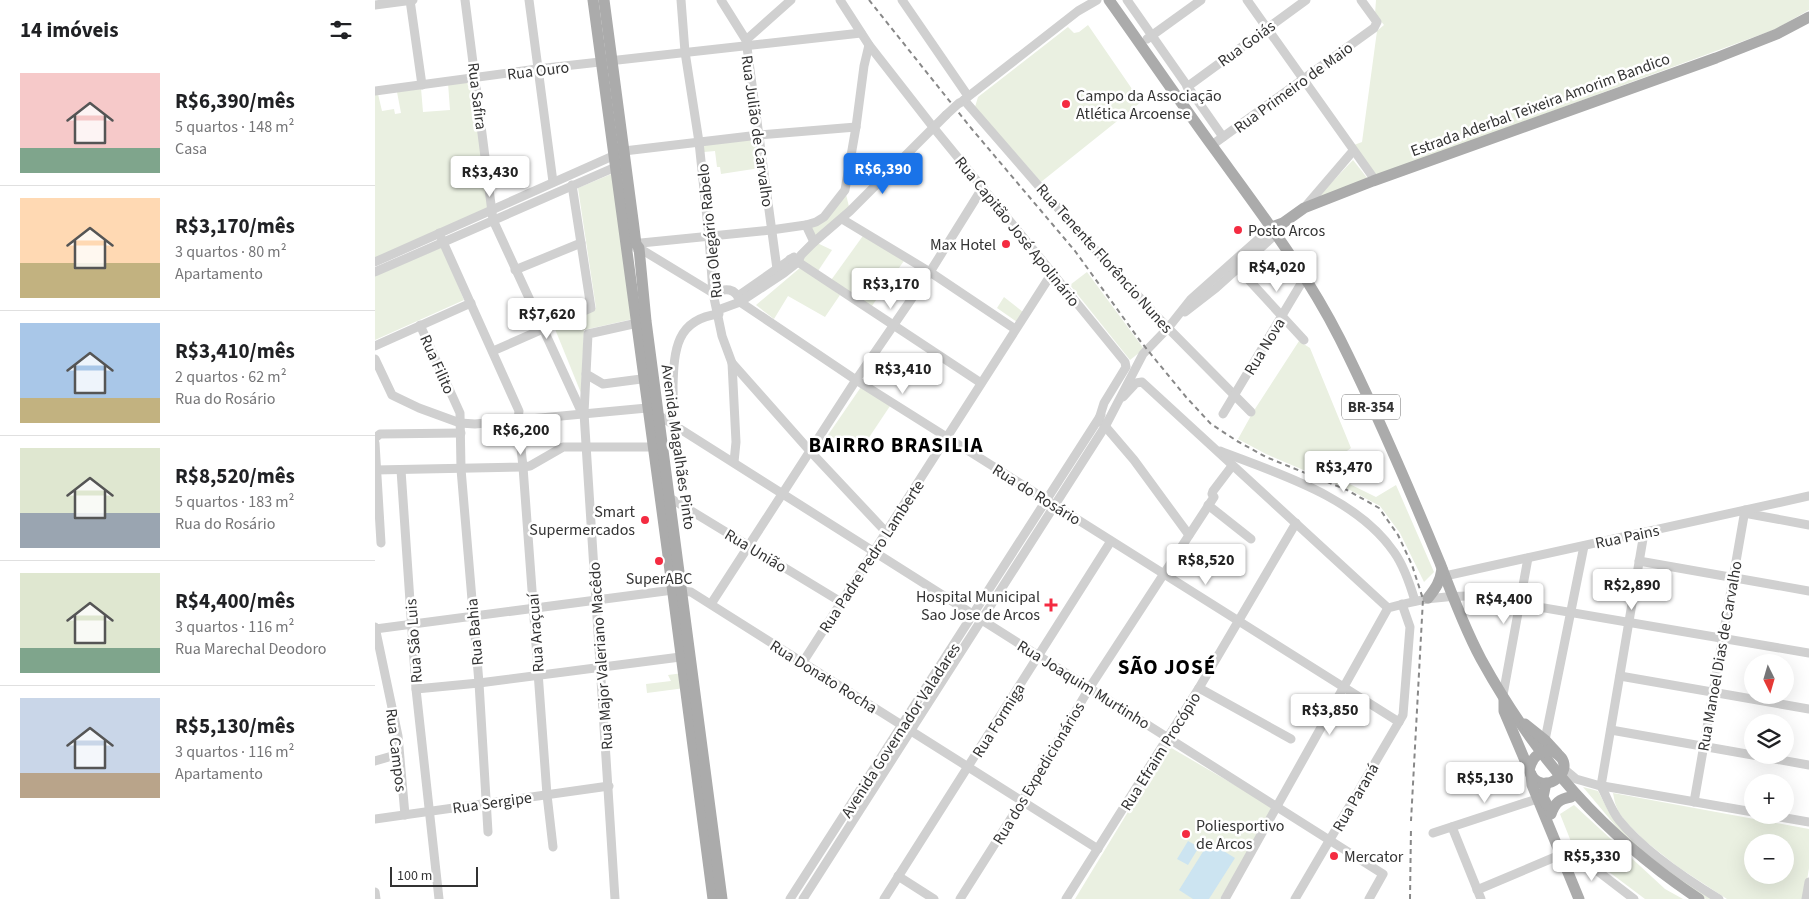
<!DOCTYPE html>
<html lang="pt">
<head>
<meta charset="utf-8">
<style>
  body { margin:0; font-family:"Source Sans 3",sans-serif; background:#f2f2f2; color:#202124; height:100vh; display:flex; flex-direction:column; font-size:19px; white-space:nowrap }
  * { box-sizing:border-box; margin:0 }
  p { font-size:16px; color:#757577 }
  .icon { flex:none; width:28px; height:28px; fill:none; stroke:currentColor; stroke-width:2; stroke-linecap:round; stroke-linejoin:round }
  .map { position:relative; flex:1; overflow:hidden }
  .panel { display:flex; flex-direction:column; background:#fff; width:375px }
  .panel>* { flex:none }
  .needle { width:32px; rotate:175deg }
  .controls { position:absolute; left:1369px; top:654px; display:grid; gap:10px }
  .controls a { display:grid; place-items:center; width:50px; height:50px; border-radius:50%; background:#fff; box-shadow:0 5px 20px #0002; font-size:25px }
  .scale { position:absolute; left:15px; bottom:12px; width:88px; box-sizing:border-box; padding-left:5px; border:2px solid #333; border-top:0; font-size:14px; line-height:18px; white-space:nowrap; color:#333; -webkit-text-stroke:4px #fff; paint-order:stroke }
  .price { position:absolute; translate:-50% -42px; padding:0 11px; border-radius:5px; background:#fff; color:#222; font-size:16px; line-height:32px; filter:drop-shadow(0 1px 2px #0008) }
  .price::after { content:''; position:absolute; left:50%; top:30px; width:15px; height:11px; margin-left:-8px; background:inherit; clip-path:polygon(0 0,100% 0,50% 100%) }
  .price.current { background:#1a73e8; color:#fff }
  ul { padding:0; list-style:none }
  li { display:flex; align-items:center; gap:15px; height:125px; padding:0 20px }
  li+li { border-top:1px solid #e0e0e0 }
  li span { display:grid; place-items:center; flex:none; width:140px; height:100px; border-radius:0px; color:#555 }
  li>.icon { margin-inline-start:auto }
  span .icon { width:60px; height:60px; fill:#fffc; stroke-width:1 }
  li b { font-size:21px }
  h2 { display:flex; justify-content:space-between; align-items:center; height:60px; padding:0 20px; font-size:21px }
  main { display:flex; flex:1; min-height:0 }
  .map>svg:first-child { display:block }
  .green { fill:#eaf0e1; fill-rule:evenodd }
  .water { fill:#cce4f1 }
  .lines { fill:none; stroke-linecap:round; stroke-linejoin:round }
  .minor { stroke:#d0d0d0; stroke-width:9 }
  .major { stroke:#ababab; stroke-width:11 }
  .rail { stroke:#888; stroke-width:2; stroke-dasharray:5 4; stroke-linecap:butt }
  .minor-bridge { stroke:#d0d0d0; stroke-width:9 }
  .poi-dot { fill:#f42b41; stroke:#fff; stroke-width:2 }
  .labels { text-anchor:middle; stroke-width:5; stroke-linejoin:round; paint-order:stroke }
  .shield { fill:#fff; stroke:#707070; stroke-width:1 }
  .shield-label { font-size:15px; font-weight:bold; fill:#333 }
  .street-label { font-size:16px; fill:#333; stroke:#fff }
  .poi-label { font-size:16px; fill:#333; stroke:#fff; text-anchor:start }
  .district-label { font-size:21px; font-weight:bold; letter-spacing:1px; fill:#000; stroke:#fff }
</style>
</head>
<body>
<main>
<section class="panel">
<h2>14 imóveis<svg class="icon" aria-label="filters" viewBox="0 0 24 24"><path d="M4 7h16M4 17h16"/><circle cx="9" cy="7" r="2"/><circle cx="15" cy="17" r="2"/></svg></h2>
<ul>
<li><span style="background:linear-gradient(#f6c9c9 75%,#7fa58c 0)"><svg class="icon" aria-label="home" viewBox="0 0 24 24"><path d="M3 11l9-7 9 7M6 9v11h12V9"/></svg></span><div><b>R$6,390/mês</b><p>5 quartos · 148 m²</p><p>Casa</p></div></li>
<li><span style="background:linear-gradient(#ffd9b3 65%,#c2b280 0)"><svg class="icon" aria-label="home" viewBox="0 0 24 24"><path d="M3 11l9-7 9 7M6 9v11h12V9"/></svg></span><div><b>R$3,170/mês</b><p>3 quartos · 80 m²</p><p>Apartamento</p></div></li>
<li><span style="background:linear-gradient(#a9c7e8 75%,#c2b280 0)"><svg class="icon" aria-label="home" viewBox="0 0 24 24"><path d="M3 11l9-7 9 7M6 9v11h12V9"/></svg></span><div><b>R$3,410/mês</b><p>2 quartos · 62 m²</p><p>Rua do Rosário</p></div></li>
<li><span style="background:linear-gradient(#dfe7d0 65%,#9aa5b1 0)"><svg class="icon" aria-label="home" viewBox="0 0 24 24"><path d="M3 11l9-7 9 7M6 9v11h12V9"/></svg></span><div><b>R$8,520/mês</b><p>5 quartos · 183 m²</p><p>Rua do Rosário</p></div></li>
<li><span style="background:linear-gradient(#dfe7d0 75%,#7fa58c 0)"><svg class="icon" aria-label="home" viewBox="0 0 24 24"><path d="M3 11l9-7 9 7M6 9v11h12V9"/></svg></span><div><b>R$4,400/mês</b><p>3 quartos · 116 m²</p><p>Rua Marechal Deodoro</p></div></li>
<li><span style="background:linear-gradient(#c9d6e8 75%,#b9a48a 0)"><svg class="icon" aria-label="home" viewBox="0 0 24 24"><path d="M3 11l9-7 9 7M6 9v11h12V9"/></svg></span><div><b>R$5,130/mês</b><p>3 quartos · 116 m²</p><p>Apartamento</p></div></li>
</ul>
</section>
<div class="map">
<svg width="1434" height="899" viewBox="0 0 1434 899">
  <rect width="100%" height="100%" fill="#fff"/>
  <!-- green -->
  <g class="green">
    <polygon points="1001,0 1434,0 1434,10 1401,29 1000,176 979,145 987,142 1002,31 1009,25 1000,14"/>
    <polygon points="713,25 766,102 666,182 600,107 603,97 693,27 699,33 704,32"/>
    <polygon points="98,80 115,207 0,259 0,95 3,94 7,111 19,109 20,114 26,113 22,92 46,88 48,112 75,110 73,83"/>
    <polygon points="382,139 385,168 346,174 345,167 342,167 340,151 329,152 327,144"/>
    <polygon points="978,160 993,179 939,201"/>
    <polygon points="241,172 258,319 209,330 206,393 180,329 221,308 203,188"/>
    <polygon points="470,190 475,211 440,242 457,250 441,274 423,262 439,242 431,225 442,221"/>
    <polygon points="490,233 531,258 494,310 454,283"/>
    <polygon points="67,247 89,300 0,340 0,276"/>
    <polygon points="426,267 465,295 450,317 413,296 399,319 381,305"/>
    <polygon points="712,272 769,349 755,360 695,285"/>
    <polygon points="629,297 648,312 642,322 622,308"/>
    <polygon points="924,341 935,348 976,448 946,470 1001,497 1021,485 1059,572 1049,582 1025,533 1005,506 973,489 891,454 863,439 878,412"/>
    <polygon points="486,387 515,406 485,451 453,435"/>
    <polygon points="308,673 310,688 272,693 271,684 296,681 293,675"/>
    <polygon points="793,746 899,808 845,899 700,899"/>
    <polygon points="1208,787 1223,791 1234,812 1338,899 1331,899 1300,879 1249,836"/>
    <path d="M1238 793 1434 829V868L1429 899H1352L1303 867 1270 841 1253 824 1244 813 1240 803ZM1378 842H1410V875H1378Z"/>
    <polygon points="1199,805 1290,889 1308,899 1270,899 1197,844 1185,814"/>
  </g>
  <!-- water -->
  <g class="water">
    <polygon points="813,841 824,847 813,865 802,859"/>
    <polygon points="834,842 860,858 834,899 818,899 804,890"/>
  </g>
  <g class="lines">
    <!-- minor -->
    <g class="minor">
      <polyline points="35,0 47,85"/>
      <polyline points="90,0 118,220 207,413"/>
      <polyline points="154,0 178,182"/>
      <polyline points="306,0 310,52 324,142 334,237 338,293 347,336 357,363 361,442 359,462"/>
      <polyline points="346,0 371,40 402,269"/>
      <polyline points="465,0 494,45 558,127 750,362 751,367 729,403 724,419 759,460 814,535"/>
      <polyline points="527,0 593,96"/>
      <polyline points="752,0 848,137"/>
      <polyline points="872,0 1000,180"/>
      <polyline points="0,5 38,0"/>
      <polyline points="772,39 826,0"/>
      <polyline points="371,40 416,0"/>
      <polyline points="812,87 931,0"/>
      <polyline points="0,91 162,69 486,33"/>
      <polyline points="589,100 702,230 793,328 876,412"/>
      <polyline points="585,103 703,11 722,0"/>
      <polyline points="837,145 999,28 1002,22 986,0"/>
      <polyline points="930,207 978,151"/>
      <polyline points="467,219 555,272 640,329"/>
      <polyline points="431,225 441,222 449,217 470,190 481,127 489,66 494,45"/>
      <polyline points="64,233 144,411 143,420 148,467 172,795 178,847"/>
      <polyline points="256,244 396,230 431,225 439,242"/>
      <path d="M261 248H264L338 293C350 288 361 287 365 302L481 380 1024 722"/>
      <polyline points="415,259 423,262 606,383"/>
      <polyline points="0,262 249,151 384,135 481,127"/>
      <polyline points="860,265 929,340"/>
      <polyline points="140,270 206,243"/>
      <polyline points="0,272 245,165"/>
      <polyline points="366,294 419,257"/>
      <polyline points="810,312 841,288 901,234"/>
      <polyline points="267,322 213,334 211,374 228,384 274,378"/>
      <polyline points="45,325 85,413 86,469 104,683 113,832"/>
      <polyline points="0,346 96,303"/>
      <polyline points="118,351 216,308 197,185"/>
      <polyline points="0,359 17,395 21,397 44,408 85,423 100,424 272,408 1008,874 994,899"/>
      <polyline points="357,363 435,451 511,532"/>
      <polyline points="211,374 209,413 240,899"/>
      <polyline points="748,397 761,383 767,382 1013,608"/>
      <polyline points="848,414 930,277"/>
      <path d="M292 419C300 407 298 400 298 386 299 350 301 319 344 314L343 310 365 302 409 273 423 262 426 255 439 242 475 211 571 115"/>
      <polyline points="0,438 5,434 86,433"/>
      <polyline points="0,443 6,543"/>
      <path d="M845 451C904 474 981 497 1019 552 1029 566 1035 584 1040 601"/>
      <polyline points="0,470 148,467 155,466 188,447 283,447"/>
      <polyline points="26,470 41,689 64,899"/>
      <polyline points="291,498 295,498 466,602"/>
      <polyline points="833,505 876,539"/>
      <polyline points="1369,513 1434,525"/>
      <path d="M1269 533 1226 786C1232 797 1236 810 1244 820 1268 850 1311 879 1344 899"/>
      <polyline points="1264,561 1434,591"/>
      <polyline points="1070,576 1434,496"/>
      <polyline points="336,604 481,380 555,272 608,187"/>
      <polyline points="0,627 23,736 30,815"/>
      <polyline points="0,629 298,590 316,592 723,849"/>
      <polyline points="428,662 677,273"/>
      <polyline points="1245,676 1434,709"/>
      <polyline points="824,688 916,739"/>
      <polyline points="41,689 104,683 313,656"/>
      <polyline points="1128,695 1153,558"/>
      <polyline points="1236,730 1434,765"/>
      <polyline points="1170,740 1209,546"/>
      <polyline points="0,761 24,754"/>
      <polyline points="1189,769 1201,779 1222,785 1378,812"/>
      <polyline points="1319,802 1370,510"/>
      <polyline points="1394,815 1434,822"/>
      <polyline points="0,819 234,786"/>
      <polyline points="1077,827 1106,899"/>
      <polyline points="1058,833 1168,797"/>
      <polyline points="1190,846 1259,899"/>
      <polyline points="523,876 559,899"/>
      <polyline points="1102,890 1192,852"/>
      <polyline points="0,892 1,899"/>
      <polyline points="415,899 726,415"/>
      <polyline points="428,899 731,425 768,354 793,328 816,299 897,227"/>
      <polyline points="509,899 736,541"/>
      <polyline points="585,899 647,801 715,687 839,497 837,494 838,491 857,466"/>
      <polyline points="691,899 824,688 921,523"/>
      <path d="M850 899 1013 608C1043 600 1068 595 1099 596L1434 653"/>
      <polyline points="920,899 1028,715 1035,627 1027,604"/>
      <polyline points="1431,899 1434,882"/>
    </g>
    <!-- major -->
    <g class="major">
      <path d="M218 0C258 300 300 599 338 899"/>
      <polyline points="229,0 258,220 261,244 264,248 271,321 347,899"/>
      <path d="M734 0C769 49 803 99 838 147 883 209 930 270 965 339 1001 411 1034 488 1065 563 1077 595 1090 629 1106 659 1161 759 1229 836 1324 899"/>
      <polyline points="897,227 908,223 929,208 998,181 1341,58 1402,34 1434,17"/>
      <path d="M1053 598C1061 588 1065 582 1067 569"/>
      <polyline points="1129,700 1129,711 1154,770"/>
      <polyline points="1150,724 1170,740 1182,753"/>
      <path d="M1174 750C1213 764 1165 804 1154 770 1157 758 1162 753 1174 750Z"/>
      <polyline points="1156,774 1157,785 1204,899"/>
      <polyline points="1171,783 1168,797 1172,805"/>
      <path d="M1176 814C1180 803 1184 799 1196 797"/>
    </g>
    <!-- rail -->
    <g class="rail">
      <polyline points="494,0 596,128 700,251 766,342 811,397 836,424 862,441 891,457 972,490 1004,508 1023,535 1037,565 1048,599 1036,821"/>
      <polyline points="1035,899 1036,827"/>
    </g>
    <!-- minor-bridge -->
    <polyline class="minor-bridge" points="571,115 584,103"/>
  </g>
  <!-- markers -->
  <g class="poi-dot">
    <circle cx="691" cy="104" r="5"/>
    <circle cx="863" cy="230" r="5"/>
    <circle cx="631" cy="244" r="5"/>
    <circle cx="270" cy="520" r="5"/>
    <circle cx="284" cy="561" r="5"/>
    <path d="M673.5 597.5h5v5h5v5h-5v5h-5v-5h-5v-5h5z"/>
    <circle cx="811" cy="834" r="5"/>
    <circle cx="959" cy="856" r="5"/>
  </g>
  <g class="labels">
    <!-- shield labels -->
    <rect class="shield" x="967" y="394.5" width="58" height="25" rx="4"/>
    <g class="shield-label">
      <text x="996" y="412">BR-354</text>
    </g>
    <!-- street labels -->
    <g class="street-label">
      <text transform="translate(871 43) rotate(-36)" y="6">Rua Goiás</text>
      <text transform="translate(163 70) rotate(-7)" y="6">Rua Ouro</text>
      <text transform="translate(918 87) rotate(-36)" y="6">Rua Primeiro de Maio</text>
      <text transform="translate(103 96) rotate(83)" y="6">Rua Safira</text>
      <text transform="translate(1165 104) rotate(-20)" y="6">Estrada Aderbal Teixeira Amorim Bandico</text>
      <text transform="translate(383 131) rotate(82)" y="6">Rua Julião de Carvalho</text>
      <text transform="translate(334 231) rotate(-96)" y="6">Rua Olegário Rabelo</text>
      <text transform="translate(643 231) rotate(51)" y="6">Rua Capitão José Apolinário</text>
      <text transform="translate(730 258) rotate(48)" y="6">Rua Tenente Florêncio Nunes</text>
      <text transform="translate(889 346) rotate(-59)" y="6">Rua Nova</text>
      <text transform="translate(63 364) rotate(66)" y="6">Rua Filito</text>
      <text transform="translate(304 447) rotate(82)" y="6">Avenida Magalhães Pinto</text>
      <text transform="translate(662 494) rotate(32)" y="6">Rua do Rosário</text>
      <text transform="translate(1252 536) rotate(-12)" y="6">Rua Pains</text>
      <text transform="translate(381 550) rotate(31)" y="6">Rua União</text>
      <text transform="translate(496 556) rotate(-57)" y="6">Rua Padre Pedro Lamberte</text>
      <text transform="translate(99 632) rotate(-95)" y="6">Rua Bahia</text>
      <text transform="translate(160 633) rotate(-94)" y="6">Rua Araçuaí</text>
      <text transform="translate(38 641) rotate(-94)" y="6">Rua São Luis</text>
      <text transform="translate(225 656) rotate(-94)" y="6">Rua Major Valeriano Macêdo</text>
      <text transform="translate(1344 656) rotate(-80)" y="6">Rua Manoel Dias de Carvalho</text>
      <text transform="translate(449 676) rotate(32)" y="6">Rua Donato Rocha</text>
      <text transform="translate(709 684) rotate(32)" y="6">Rua Joaquim Murtinho</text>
      <text transform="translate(623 720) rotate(-58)" y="6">Rua Formiga</text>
      <text transform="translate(525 730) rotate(-57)" y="6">Avenida Governador Valadares</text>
      <text transform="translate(22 750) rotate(83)" y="6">Rua Campos</text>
      <text transform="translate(785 751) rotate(-58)" y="6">Rua Efraim Procópio</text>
      <text transform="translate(663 773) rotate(-59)" y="6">Rua dos Expedicionários</text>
      <text transform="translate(980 797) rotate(-60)" y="6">Rua Paraná</text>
      <text transform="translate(117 802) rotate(-8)" y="6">Rua Sergipe</text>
    </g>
    <!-- poi labels -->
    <g class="poi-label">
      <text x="701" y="101">Campo da Associação<tspan x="701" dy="18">Atlética Arcoense</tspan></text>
      <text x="873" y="236">Posto Arcos</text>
      <text x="621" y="250" text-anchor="end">Max Hotel</text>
      <text x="260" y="517" text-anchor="end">Smart<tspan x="260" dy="18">Supermercados</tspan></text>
      <text x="284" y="584" text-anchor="middle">SuperABC</text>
      <text x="665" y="602" text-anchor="end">Hospital Municipal<tspan x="665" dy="18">Sao Jose de Arcos</tspan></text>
      <text x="821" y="831">Poliesportivo<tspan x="821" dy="18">de Arcos</tspan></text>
      <text x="969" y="862">Mercator</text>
    </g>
    <!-- district labels -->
    <g class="district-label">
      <text x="521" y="452">BAIRRO BRASILIA</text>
      <text x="792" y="674">SÃO JOSÉ</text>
    </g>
  </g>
</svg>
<div class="controls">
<a><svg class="needle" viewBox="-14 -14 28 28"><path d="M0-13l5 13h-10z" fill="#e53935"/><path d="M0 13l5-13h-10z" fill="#757577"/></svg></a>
<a><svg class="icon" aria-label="layers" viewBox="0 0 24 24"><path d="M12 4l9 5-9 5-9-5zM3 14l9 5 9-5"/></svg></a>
<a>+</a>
<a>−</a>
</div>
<div class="scale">100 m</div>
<b class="price current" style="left:508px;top:195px">R$6,390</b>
<b class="price" style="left:115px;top:198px">R$3,430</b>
<b class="price" style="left:902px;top:293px">R$4,020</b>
<b class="price" style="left:516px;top:310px">R$3,170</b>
<b class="price" style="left:172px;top:340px">R$7,620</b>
<b class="price" style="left:528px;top:395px">R$3,410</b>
<b class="price" style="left:146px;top:456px">R$6,200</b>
<b class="price" style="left:969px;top:493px">R$3,470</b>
<b class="price" style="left:831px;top:586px">R$8,520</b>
<b class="price" style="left:1257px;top:611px">R$2,890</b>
<b class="price" style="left:1129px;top:625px">R$4,400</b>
<b class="price" style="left:955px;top:736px">R$3,850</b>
<b class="price" style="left:1110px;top:804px">R$5,130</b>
<b class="price" style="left:1217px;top:882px">R$5,330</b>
</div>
</main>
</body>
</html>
